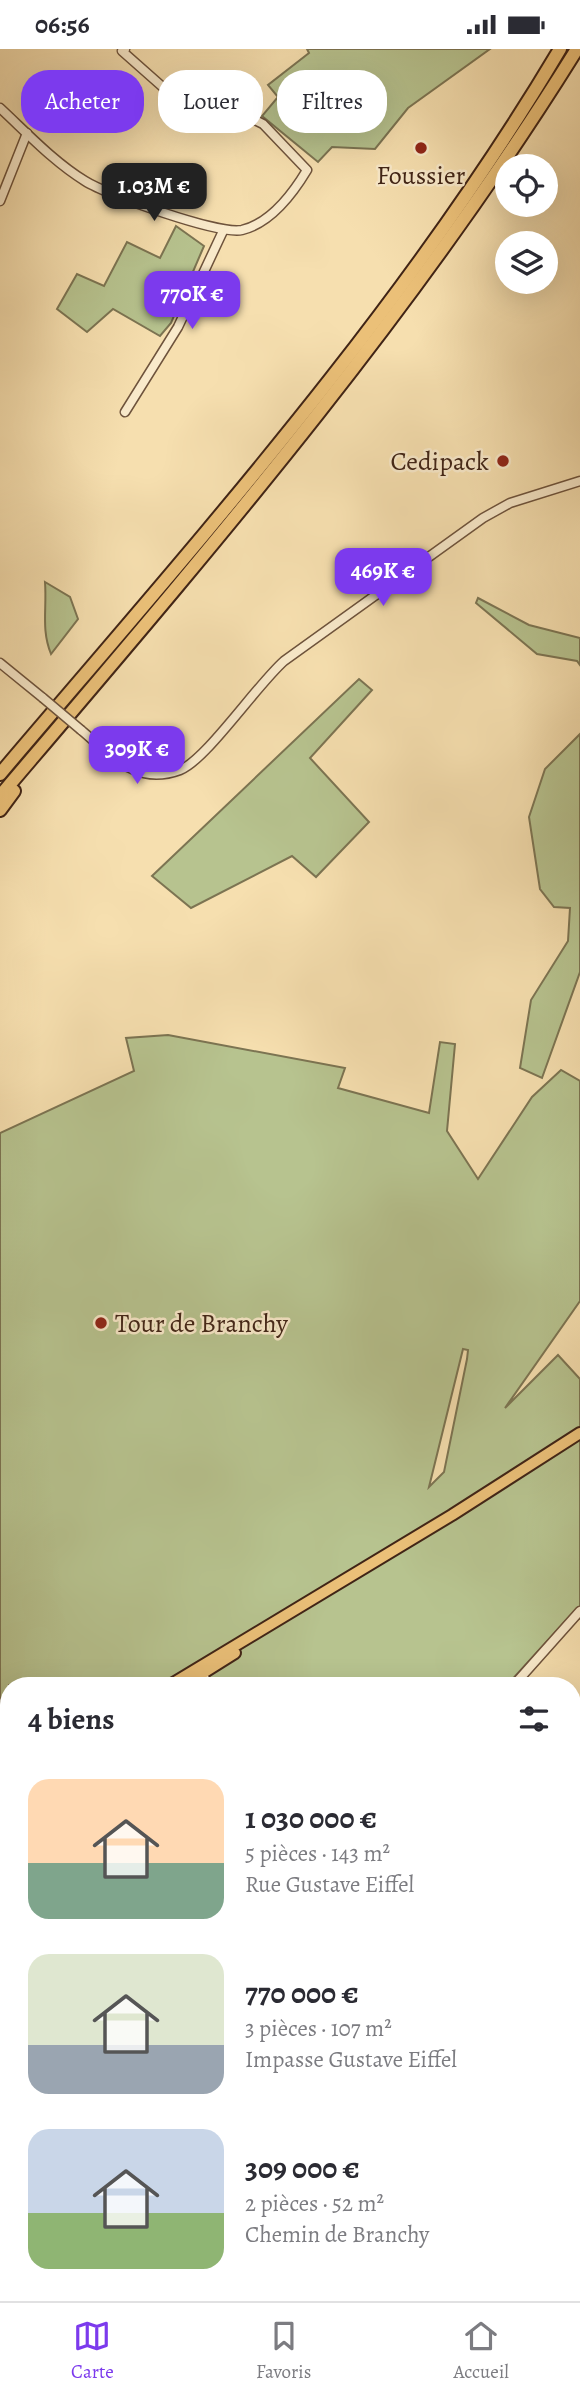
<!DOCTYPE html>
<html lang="fr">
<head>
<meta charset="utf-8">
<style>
  body { margin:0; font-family:Alegreya,serif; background:#f2f2f3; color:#2b2b33; height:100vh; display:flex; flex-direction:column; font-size:26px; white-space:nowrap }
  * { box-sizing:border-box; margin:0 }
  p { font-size:23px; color:#7c7c81 }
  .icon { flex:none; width:38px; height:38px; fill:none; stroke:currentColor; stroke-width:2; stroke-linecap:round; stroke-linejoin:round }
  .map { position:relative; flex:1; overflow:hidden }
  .panel { position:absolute; left:0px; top:1628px; width:581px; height:625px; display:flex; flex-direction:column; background:#fff; border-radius:28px 28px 0 0; box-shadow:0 7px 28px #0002 }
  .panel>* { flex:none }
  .hud { position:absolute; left:21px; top:21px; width:539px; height:63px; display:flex; gap:14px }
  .tools { position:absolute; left:495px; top:105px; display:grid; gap:14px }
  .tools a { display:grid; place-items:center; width:63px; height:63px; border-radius:50%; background:#fff; box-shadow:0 7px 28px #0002; font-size:35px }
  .price { position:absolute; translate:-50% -60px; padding:0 16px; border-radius:14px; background:#7c3aed; color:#fff; font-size:23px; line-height:46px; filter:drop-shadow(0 2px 4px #0008) }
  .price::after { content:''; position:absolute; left:50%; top:42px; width:21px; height:16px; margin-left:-10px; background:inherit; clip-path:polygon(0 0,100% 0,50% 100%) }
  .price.on { background:#222; color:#fff }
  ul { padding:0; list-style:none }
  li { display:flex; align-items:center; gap:21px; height:175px; padding:0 28px }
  li span { display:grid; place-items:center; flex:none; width:196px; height:140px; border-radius:21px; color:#555 }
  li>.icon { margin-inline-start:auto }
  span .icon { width:84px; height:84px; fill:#fffc; stroke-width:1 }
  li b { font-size:30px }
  h2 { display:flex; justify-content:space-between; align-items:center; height:84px; padding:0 28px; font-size:30px }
  .tag { padding:0 24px; border-radius:28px; background:#fff; box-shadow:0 7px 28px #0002; font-size:24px; line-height:63px }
  .tag.on { background:#7c3aed; color:#fff }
  .status { display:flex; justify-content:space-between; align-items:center; height:49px; padding:0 35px; background:#fff; direction:ltr }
  .status svg { height:19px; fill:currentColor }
  .tab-bar { display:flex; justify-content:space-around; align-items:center; height:98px; border-top:2px solid #e1e1e2; background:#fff; font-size:19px; color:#7c7c81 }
  .tab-bar a { display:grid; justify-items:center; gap:4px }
  .tab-bar .on { color:#7c3aed }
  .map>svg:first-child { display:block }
  .green { fill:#b7c38f; stroke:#7c7452; stroke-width:2; fill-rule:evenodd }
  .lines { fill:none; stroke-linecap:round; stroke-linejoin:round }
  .stream { stroke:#787f71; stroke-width:2.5 }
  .minor-casing { stroke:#6e533c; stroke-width:11 }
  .major-casing { stroke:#402416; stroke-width:14 }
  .highway-casing { stroke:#402416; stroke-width:16 }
  .minor { stroke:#f9eacb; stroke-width:8 }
  .major { stroke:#ebc078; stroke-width:10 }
  .highway { stroke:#ebc078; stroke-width:12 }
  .minor-bridge-casing { stroke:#6e533c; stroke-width:11; stroke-linecap:butt }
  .minor-bridge { stroke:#f9eacb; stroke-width:8 }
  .poi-dot { fill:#8f2418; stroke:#f9eacb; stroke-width:2.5 }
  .labels { text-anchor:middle; stroke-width:5; stroke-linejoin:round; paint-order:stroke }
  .poi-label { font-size:26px; fill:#402416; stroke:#f9eacb }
</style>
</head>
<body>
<div class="status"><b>06:56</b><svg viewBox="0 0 49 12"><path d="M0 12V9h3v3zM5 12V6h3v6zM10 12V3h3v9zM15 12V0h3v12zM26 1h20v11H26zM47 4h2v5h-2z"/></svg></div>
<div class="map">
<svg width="580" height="2252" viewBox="0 0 580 2252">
  <rect width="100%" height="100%" fill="#f6dfaf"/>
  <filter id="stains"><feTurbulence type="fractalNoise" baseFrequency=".00286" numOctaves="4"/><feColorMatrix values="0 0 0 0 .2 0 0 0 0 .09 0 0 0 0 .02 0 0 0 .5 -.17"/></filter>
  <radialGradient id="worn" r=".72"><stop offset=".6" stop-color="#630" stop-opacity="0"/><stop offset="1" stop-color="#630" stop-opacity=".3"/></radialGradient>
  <!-- green -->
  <g class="green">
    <polygon points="307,0 490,0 408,59 375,100 332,98 318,113 262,67 278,48 268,36 309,4"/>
    <polygon points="176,177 204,197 171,274 160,287 113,260 87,283 57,260 77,225 104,237 127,193 160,209"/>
    <path d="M45 533 70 548 78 570 51 605C41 580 47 561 45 533Z"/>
    <polygon points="478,549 529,576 580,589 580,616 577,612 537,605 476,554"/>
    <polygon points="359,630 372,641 310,709 369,773 316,828 292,807 191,859 152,827"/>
    <polygon points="580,685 580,923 542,1029 520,1019 531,951 568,892 570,859 554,858 540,840 529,768 545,720"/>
    <path d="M168 986 345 1019 338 1039 429 1064 440 993 455 995 447 1082 478 1130 532 1048 561 1021 580 1032V1252L505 1359 558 1306 580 1330V1570L570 1567 507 1636H9V2244H572V1923L580 1924V2252H0V1084L134 1022 126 989ZM463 1300 468 1301 467 1310 444 1423 429 1438Z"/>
  </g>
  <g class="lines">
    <!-- stream -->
    <g class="stream">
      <polyline points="572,2038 580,2038"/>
      <polyline points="0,2199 9,2196"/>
    </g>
    <!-- minor casing -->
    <g class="minor-casing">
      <g id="minor">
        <path d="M0 59C27 84 54 113 85 132 107 146 219 186 242 181 271 174 292 146 307 121L263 75 243 65 189 56 174 48 122 2 125 0"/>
        <polyline points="0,152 27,84"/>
        <polyline points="125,363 178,278 223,182"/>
        <polyline points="0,614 43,649"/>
        <path d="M81 681C97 694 113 712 132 720 147 727 164 727 180 721 206 711 256 637 284 612L483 469 510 454 580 432"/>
        <polyline points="202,1625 209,1636"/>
        <polyline points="514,1636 580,1562"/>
        <polyline points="0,1682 9,1680"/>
        <polyline points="572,1687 580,1682"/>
        <polyline points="572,1790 580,1791"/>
        <polyline points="572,1917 580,1917"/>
      </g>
    </g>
    <!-- major casing -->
    <g class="major-casing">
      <g id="major">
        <polyline points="170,1636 452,1466 580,1384"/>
        <polyline points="184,1636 235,1604"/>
        <polyline points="0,1802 9,1791"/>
        <polyline points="0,1823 9,1808"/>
      </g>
    </g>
    <!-- highway casing -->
    <g class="highway-casing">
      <g id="highway">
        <path d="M0 725C197 493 404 263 560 0"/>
        <path d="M0 747C204 507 410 269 577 0"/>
        <polyline points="0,761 14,742"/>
      </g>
    </g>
    <!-- minor -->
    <use href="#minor" class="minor"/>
    <!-- major -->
    <use href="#major" class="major"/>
    <!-- highway -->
    <use href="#highway" class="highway"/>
    <!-- minor-bridge casing -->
    <g class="minor-bridge-casing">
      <polyline id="minor-bridge" points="43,649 81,681"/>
    </g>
    <!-- minor-bridge -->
    <use href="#minor-bridge" class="minor-bridge"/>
  </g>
  <!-- markers -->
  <g class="poi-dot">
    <circle cx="421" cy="99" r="7"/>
    <circle cx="503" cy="412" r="7"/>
    <circle cx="101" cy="1274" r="7"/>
  </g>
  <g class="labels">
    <!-- poi labels -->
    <g class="poi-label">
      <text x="421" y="135">Foussier</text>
      <text x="489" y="421" text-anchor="end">Cedipack</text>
      <text x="115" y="1283" text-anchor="start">Tour de Branchy</text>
    </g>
  </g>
  <rect width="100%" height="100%" filter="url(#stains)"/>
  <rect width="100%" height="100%" fill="url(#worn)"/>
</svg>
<div class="tools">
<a><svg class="icon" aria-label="locate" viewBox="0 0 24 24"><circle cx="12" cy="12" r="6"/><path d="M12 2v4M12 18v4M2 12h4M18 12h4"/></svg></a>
<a><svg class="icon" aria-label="layers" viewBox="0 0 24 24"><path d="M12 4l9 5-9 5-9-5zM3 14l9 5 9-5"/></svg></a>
</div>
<b class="price on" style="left:154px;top:174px">1.03M €</b>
<b class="price" style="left:192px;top:282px">770K €</b>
<b class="price" style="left:383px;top:559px">469K €</b>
<b class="price" style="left:137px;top:737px">309K €</b>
<div class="hud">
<a class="tag on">Acheter</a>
<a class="tag">Louer</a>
<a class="tag">Filtres</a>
</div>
<section class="panel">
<h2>4 biens<svg class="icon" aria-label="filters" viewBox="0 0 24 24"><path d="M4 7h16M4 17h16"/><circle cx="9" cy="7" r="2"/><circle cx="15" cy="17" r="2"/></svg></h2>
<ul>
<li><span style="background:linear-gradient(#ffd9b3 60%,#7fa58c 0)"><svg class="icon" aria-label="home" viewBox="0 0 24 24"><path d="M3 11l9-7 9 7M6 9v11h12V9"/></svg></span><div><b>1 030 000 €</b><p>5 pièces · 143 m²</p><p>Rue Gustave Eiffel</p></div></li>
<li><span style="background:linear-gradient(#dfe7d0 65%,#9aa5b1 0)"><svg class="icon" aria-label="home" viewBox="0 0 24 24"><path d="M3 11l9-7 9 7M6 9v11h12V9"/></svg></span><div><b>770 000 €</b><p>3 pièces · 107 m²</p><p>Impasse Gustave Eiffel</p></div></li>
<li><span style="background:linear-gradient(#c9d6e8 60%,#8fb573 0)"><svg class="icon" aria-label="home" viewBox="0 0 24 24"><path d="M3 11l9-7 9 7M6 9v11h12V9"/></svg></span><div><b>309 000 €</b><p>2 pièces · 52 m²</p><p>Chemin de Branchy</p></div></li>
</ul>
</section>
</div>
<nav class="tab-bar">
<a class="on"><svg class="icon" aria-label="map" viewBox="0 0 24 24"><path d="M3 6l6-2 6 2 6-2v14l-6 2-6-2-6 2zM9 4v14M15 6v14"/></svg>Carte</a>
<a><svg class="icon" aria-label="saved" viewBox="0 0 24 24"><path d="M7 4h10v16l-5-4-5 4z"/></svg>Favoris</a>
<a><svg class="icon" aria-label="home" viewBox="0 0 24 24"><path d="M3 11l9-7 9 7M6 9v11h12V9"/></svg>Accueil</a>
</nav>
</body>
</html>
